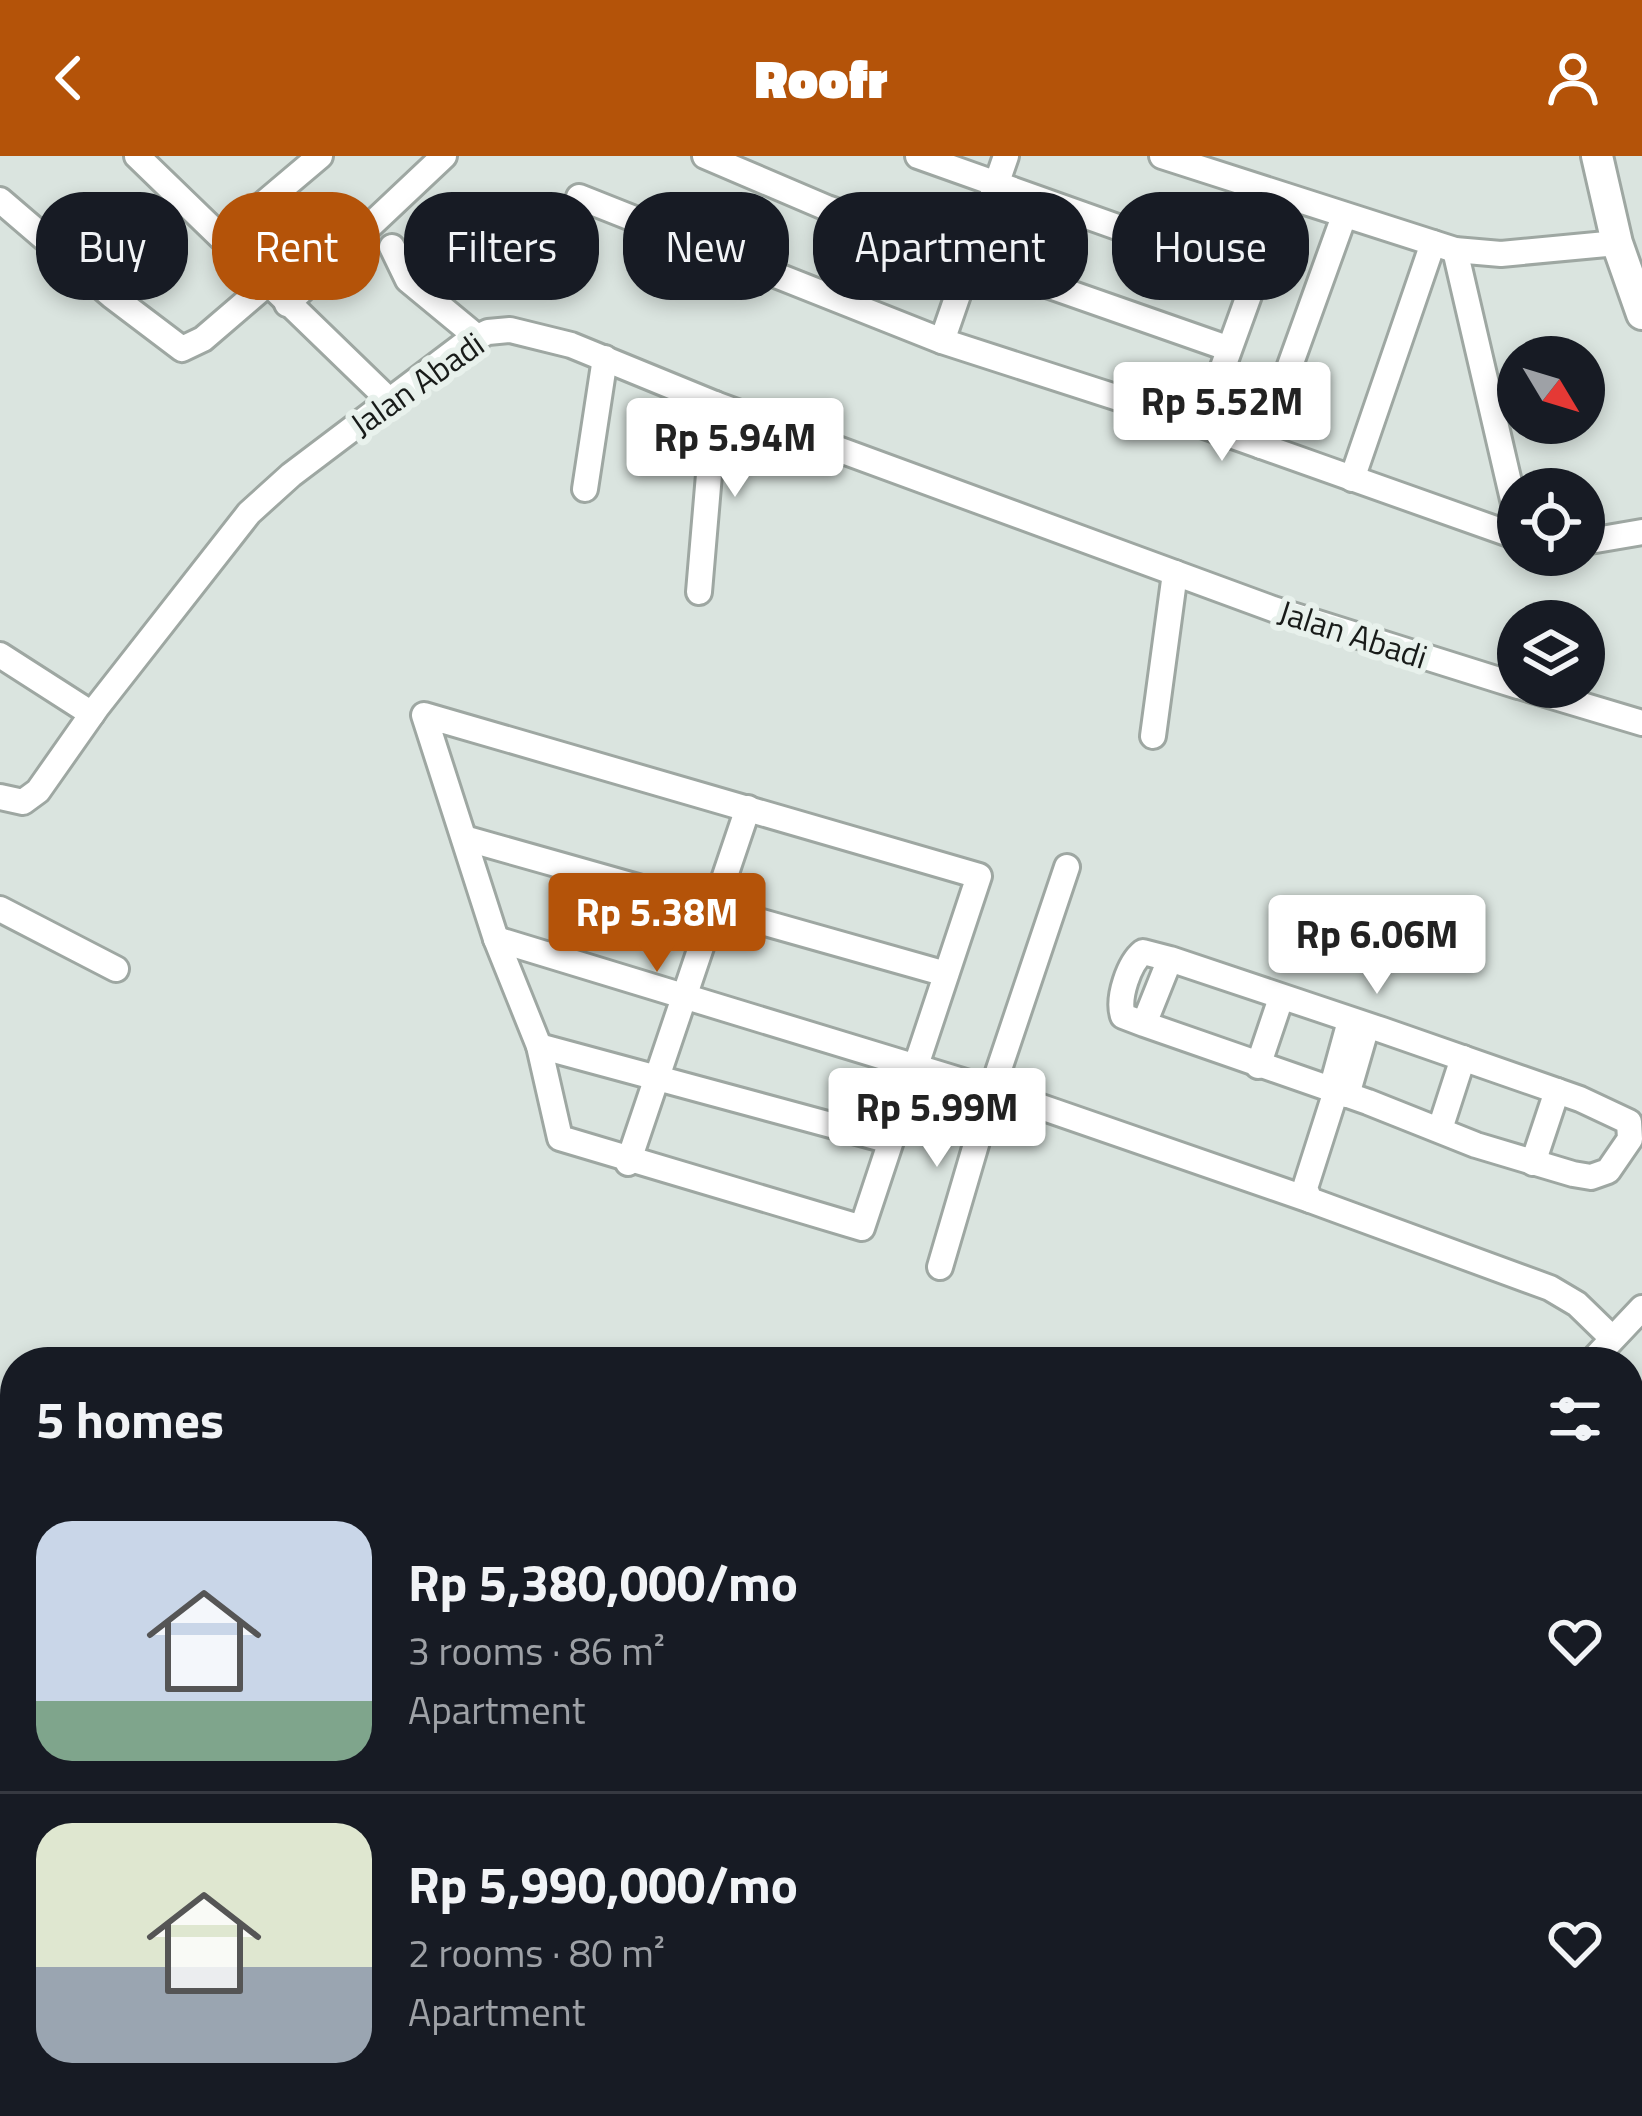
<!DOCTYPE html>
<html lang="en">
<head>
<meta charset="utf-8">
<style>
  body { margin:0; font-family:"Titillium Web",sans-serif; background:#242831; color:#f1f3f6; height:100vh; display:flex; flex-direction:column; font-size:45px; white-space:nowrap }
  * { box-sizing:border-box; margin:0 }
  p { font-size:39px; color:#9ea1a6 }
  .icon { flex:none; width:66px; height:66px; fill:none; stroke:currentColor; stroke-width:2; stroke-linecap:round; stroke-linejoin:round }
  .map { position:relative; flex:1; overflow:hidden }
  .panel { position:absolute; left:0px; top:1191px; width:1644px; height:771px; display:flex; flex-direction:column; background:#171b24; border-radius:48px 48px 0 0; box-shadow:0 6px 18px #0003 }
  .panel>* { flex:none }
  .banner { position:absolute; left:36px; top:36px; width:1572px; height:108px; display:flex; gap:24px }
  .needle { width:78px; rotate:128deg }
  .fabs { position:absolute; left:1497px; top:180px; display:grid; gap:24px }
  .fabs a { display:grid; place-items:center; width:108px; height:108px; border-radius:50%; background:#171b24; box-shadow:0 6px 18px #0003; font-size:60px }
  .price { position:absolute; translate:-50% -102px; padding:0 27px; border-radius:12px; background:#fff; color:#222; font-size:39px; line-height:78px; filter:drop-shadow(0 3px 6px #0008) }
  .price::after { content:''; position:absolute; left:50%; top:72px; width:36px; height:27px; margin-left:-18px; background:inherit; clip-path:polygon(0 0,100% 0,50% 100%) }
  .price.on { background:#b45309; color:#fff }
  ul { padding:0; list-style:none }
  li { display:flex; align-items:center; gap:36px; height:300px; padding:0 36px }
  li+li { border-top:3px solid #363941 }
  li span { display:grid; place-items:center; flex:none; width:336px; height:240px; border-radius:36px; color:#555 }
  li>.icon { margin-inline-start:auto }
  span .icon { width:144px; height:144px; fill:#fffc; stroke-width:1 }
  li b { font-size:51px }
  h2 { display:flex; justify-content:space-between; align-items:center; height:144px; padding:0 36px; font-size:51px }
  .tag { padding:0 42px; border-radius:48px; background:#171b24; box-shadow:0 6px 18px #0003; font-size:42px; line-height:108px }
  .tag.on { background:#b45309; color:#fff }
  header { display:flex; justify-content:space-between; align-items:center; height:156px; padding:0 36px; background:#b45309; color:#fff; font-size:54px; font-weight:800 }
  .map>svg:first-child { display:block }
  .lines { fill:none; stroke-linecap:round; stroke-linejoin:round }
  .minor-casing { stroke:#9ea7a2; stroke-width:30 }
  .major-casing { stroke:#9ea7a2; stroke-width:36 }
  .minor { stroke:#fff; stroke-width:24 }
  .major { stroke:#fff; stroke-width:30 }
  .labels { text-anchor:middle; stroke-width:12; stroke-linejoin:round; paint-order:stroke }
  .street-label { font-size:33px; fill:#181b19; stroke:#e8f1ec }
</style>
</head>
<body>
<header><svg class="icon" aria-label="back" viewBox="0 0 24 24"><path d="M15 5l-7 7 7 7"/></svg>Roofr<svg class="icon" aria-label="person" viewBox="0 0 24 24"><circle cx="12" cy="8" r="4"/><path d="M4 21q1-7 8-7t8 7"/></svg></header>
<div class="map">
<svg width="1642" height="1960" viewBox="0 0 1642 1960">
  <rect width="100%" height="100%" fill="#dae4df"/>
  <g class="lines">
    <!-- minor casing -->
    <g class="minor-casing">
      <g id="minor">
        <polyline points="137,0 390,245"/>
        <polyline points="705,0 827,52 1227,192"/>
        <polyline points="918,0 1255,120"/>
        <polyline points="1162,0 1455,94 1501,98 1617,87"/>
        <polyline points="579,41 942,185 1202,269 1518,381"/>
        <polyline points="0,44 112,140 182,193 203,183 267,128"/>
        <polyline points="223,82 320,0"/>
        <polyline points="392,91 408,124 477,181"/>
        <polyline points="1455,94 1518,365"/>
        <polyline points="287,148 444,0"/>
        <polyline points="942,185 1006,0"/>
        <polyline points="1202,269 1285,40"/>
        <polyline points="1261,290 1344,60"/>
        <polyline points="1352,323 1433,87"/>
        <polyline points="585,333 605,202"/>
        <polyline points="1584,386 1642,376"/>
        <polyline points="699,436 715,248"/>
        <polyline points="0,499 92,558"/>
        <polyline points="1522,531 1642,567"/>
        <polygon points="424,559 979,720 862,1072 560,982 539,890 496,783"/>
        <polyline points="1153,580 1175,417"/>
        <polyline points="0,641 23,646 38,635 97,551 249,357 291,319 467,186 488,176 510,174 571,189 715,248 1273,453 1518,530"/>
        <polyline points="464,682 946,818"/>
        <polyline points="0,753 116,813"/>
        <polyline points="496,783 992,934 1310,1044"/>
        <path d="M1144 868 1123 860C1117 842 1129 807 1143 796L1170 803 1382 874 1580 943 1629 966 1630 983 1608 1015 1591 1021 1573 1018 1476 989 1368 946 1144 868 1170 803"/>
        <polyline points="539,890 890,985"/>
        <polyline points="1258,910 1281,842"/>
        <polyline points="1331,934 1350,865"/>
        <polyline points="1336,935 1305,1032 1310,1044 1550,1132 1577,1148 1612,1182"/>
        <polyline points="1347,939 1367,870"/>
        <polyline points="1440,973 1463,902"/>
        <polyline points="628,1007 748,652"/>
        <polyline points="1533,1007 1557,935"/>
        <polyline points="940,1111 992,934 1067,711"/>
        <polyline points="1591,1206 1642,1152"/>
        <polyline points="1629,1237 1642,1244"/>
        <polyline points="1629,1665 1642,1673"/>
        <polyline points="0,1711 15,1718"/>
        <polyline points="1629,1757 1642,1732"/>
        <polyline points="206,1947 212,1960"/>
        <polyline points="535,1947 553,1960"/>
        <polyline points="249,1960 252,1947"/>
        <polyline points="640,1960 652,1947"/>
      </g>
    </g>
    <!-- major casing -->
    <g class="major-casing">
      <polyline id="major" points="1597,0 1617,87 1642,158"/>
    </g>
    <!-- minor -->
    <use href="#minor" class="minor"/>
    <!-- major -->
    <use href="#major" class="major"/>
  </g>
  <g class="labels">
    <!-- street labels -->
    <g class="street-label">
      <text transform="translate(417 228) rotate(-35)" y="12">Jalan Abadi</text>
      <text transform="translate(1353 478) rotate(18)" y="12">Jalan Abadi</text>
    </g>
  </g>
</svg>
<div class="fabs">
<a><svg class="needle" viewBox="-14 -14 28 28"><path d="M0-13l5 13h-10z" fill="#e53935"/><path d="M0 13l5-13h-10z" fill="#9ea1a6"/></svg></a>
<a><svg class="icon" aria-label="locate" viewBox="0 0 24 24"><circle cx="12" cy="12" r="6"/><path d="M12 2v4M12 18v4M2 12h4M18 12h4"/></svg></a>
<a><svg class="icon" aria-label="layers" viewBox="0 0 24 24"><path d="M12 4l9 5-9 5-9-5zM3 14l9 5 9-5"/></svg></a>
</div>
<b class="price" style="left:1222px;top:308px">Rp 5.52M</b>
<b class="price" style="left:735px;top:344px">Rp 5.94M</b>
<b class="price on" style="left:657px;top:819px">Rp 5.38M</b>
<b class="price" style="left:1377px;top:841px">Rp 6.06M</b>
<b class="price" style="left:937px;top:1014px">Rp 5.99M</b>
<div class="banner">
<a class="tag">Buy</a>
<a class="tag on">Rent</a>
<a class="tag">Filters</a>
<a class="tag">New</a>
<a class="tag">Apartment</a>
<a class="tag">House</a>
</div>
<section class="panel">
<h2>5 homes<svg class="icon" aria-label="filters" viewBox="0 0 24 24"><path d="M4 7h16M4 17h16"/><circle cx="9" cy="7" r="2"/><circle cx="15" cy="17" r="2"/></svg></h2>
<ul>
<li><span style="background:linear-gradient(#c9d6e8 75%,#7fa58c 0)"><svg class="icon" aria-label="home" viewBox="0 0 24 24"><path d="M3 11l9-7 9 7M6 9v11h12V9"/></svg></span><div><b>Rp 5,380,000/mo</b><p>3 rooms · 86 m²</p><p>Apartment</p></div><svg class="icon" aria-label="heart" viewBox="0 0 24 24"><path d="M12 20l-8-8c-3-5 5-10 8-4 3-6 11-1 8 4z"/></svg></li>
<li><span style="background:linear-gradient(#dfe7d0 60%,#9aa5b1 0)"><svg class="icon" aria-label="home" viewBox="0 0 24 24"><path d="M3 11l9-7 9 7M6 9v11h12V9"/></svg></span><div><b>Rp 5,990,000/mo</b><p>2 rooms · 80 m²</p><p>Apartment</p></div><svg class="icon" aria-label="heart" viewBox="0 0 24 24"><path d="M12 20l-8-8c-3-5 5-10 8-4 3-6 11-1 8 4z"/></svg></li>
</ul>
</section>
</div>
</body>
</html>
